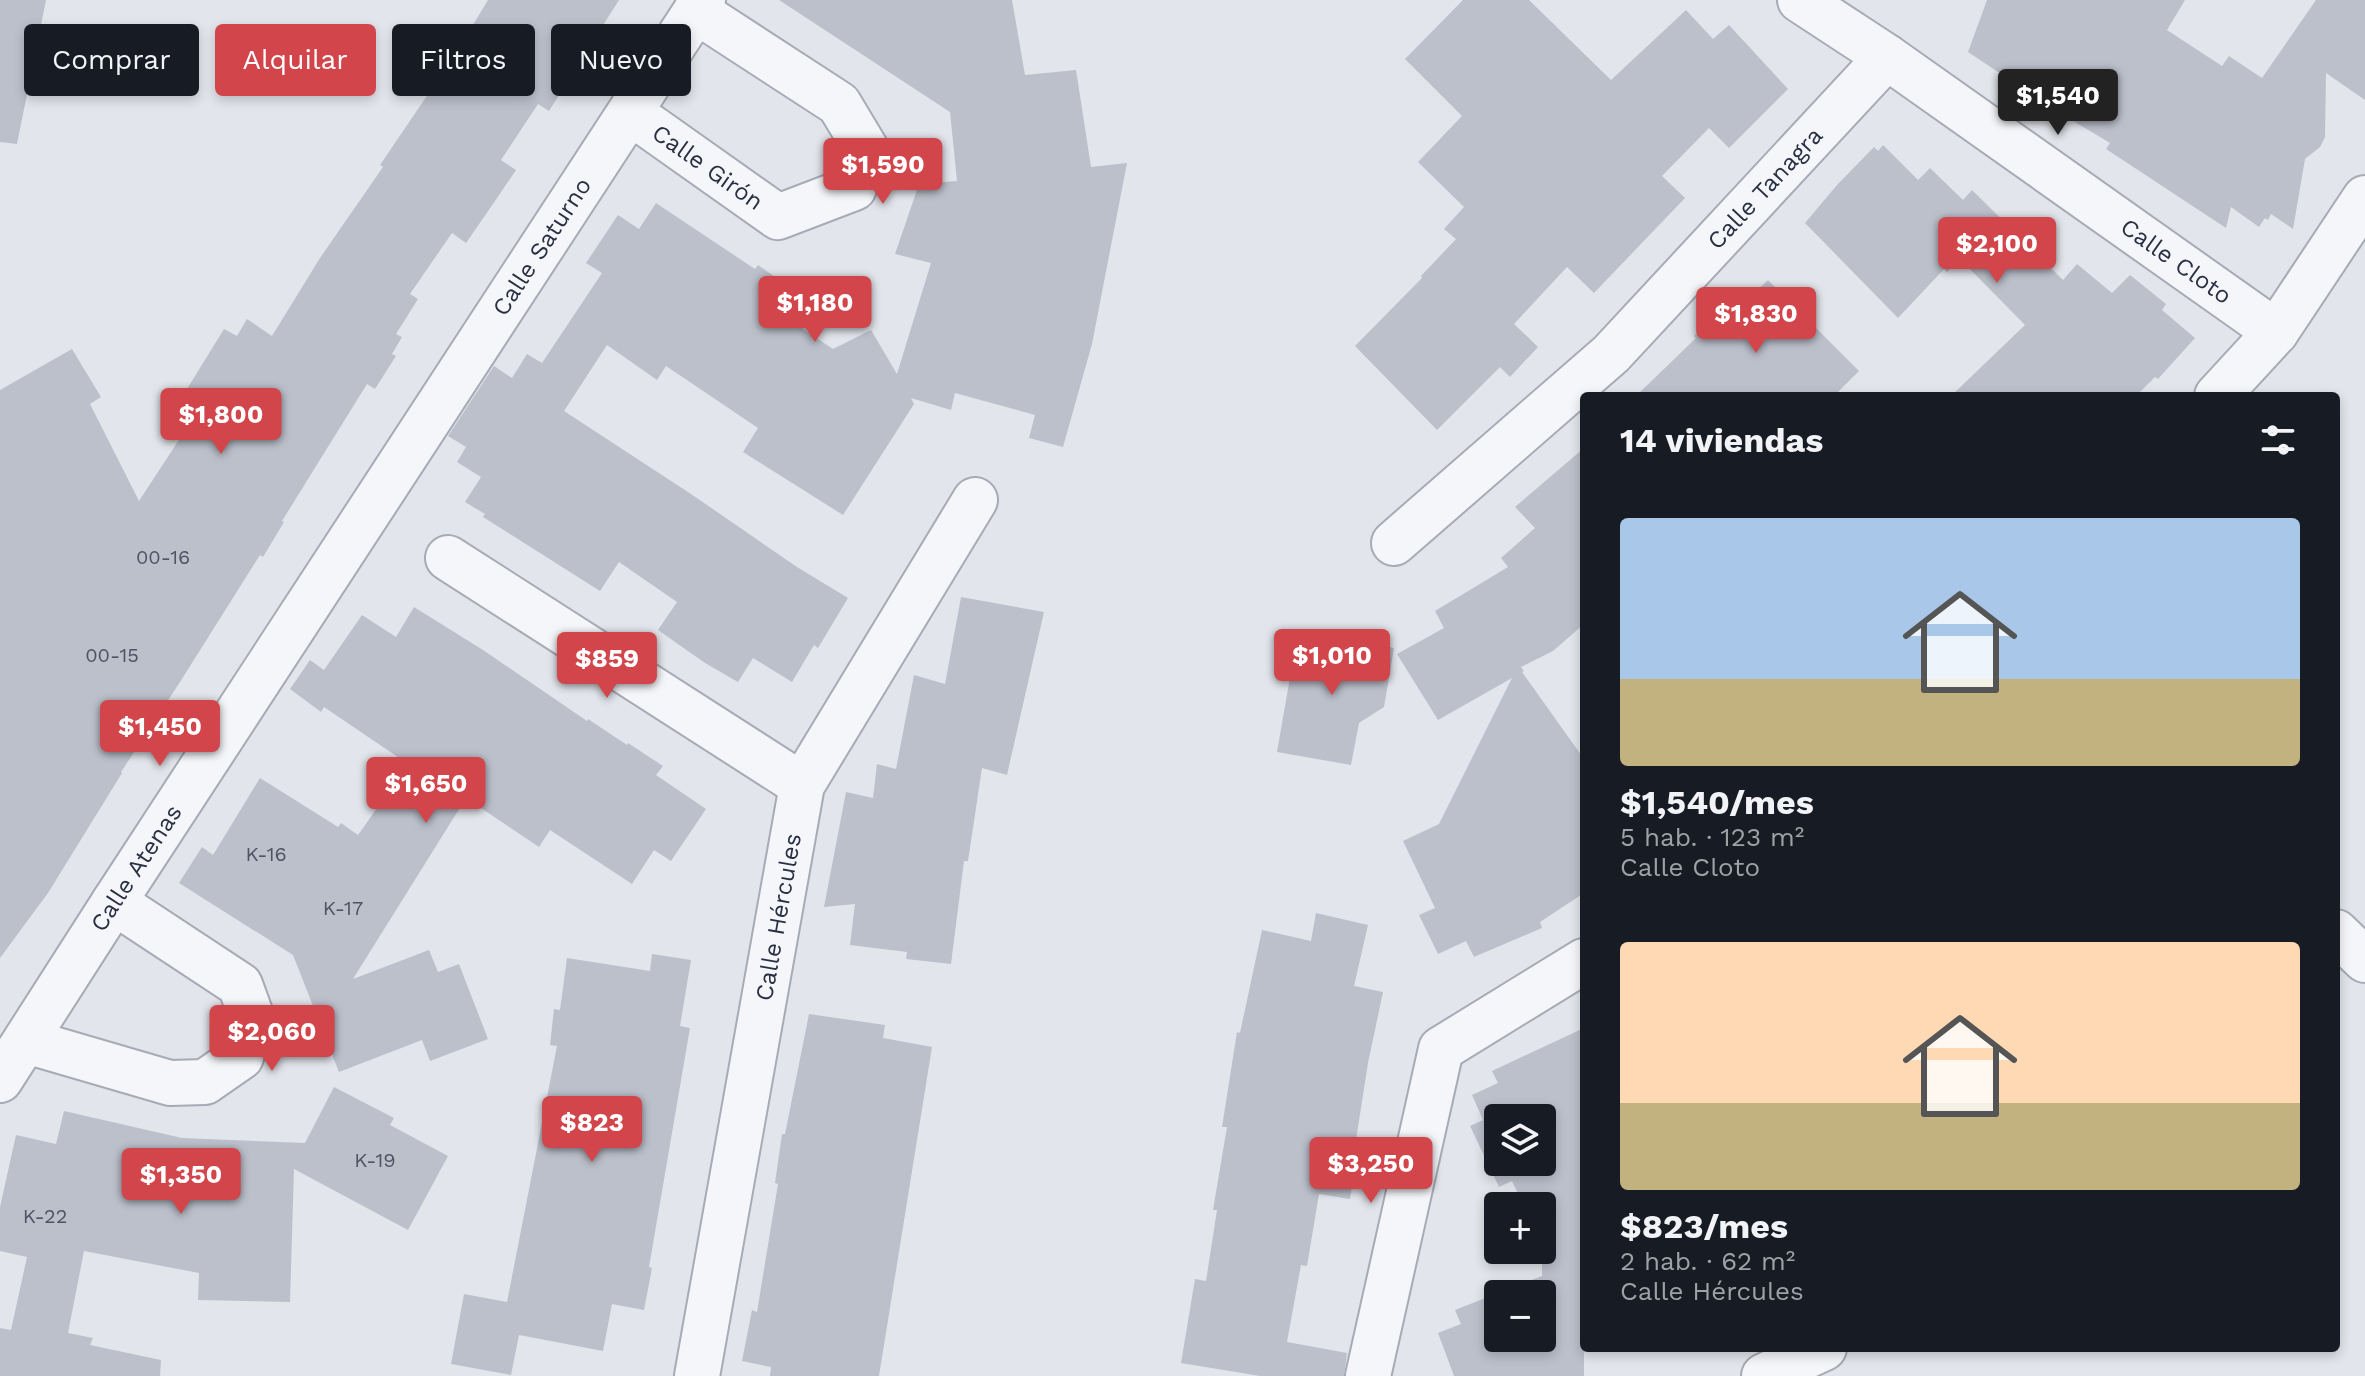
<!DOCTYPE html>
<html lang="es">
<head>
<meta charset="utf-8">
<style>
  body { margin:0; font-family:"Work Sans",sans-serif; background:#20242c; color:#f1f3f6; height:100vh; display:flex; flex-direction:column; font-size:30px; white-space:nowrap }
  * { box-sizing:border-box; margin:0 }
  p { font-size:26px; color:#9ea1a6 }
  .icon { flex:none; width:44px; height:44px; fill:none; stroke:currentColor; stroke-width:2; stroke-linecap:round; stroke-linejoin:round }
  .map { position:relative; flex:1; overflow:hidden }
  .details { position:absolute; left:1580px; top:392px; width:760px; height:960px; display:flex; flex-direction:column; background:#171b24; border-radius:8px; box-shadow:0 4px 12px #0003 }
  .details>* { flex:none }
  .guide { position:absolute; left:24px; top:24px; width:760px; height:72px; display:flex; gap:16px }
  .controls { position:absolute; left:1484px; top:1104px; display:grid; gap:16px }
  .controls a { display:grid; place-items:center; width:72px; height:72px; border-radius:8px; background:#171b24; box-shadow:0 4px 12px #0003; font-size:40px }
  .price { position:absolute; translate:-50% -68px; padding:0 18px; border-radius:8px; background:#d2454a; color:#fff; font-size:26px; line-height:52px; filter:drop-shadow(0 2px 4px #0008) }
  .price::after { content:''; position:absolute; left:50%; top:48px; width:24px; height:18px; margin-left:-12px; background:inherit; clip-path:polygon(0 0,100% 0,50% 100%) }
  .price.on { background:#222; color:#fff }
  ul { padding:0; list-style:none }
  li { display:grid; align-content:center; gap:16px; height:424px; padding:0 40px }
  li span { display:grid; place-items:center; height:248px; border-radius:8px; color:#555 }
  li>.icon { margin-inline-start:auto }
  span .icon { width:144px; height:144px; fill:#fffc; stroke-width:1 }
  li b { font-size:34px }
  h2 { display:flex; justify-content:space-between; align-items:center; height:96px; padding:0 40px; font-size:34px }
  .tag { padding:0 28px; border-radius:8px; background:#171b24; box-shadow:0 4px 12px #0003; font-size:28px; line-height:72px }
  .tag.on { background:#d2454a; color:#fff }
  .map>svg:first-child { display:block }
  .building { fill:#bcc0cb; fill-rule:evenodd }
  .lines { fill:none; stroke-linecap:round; stroke-linejoin:round }
  .street-casing { stroke:#a7abb6; stroke-width:48 }
  .street { stroke:#f5f6f9; stroke-width:44 }
  .labels { text-anchor:middle; stroke-width:7; stroke-linejoin:round; paint-order:stroke }
  .number-label { font-size:20px; fill:#4e5466 }
  .street-label { font-size:24px; fill:#2a3044; stroke:#f2f4f8 }
</style>
</head>
<body>
<div class="map">
<svg width="2365" height="1376" viewBox="0 0 2365 1376">
  <rect width="100%" height="100%" fill="#e2e5eb"/>
  <!-- building -->
  <g class="building">
    <polygon points="0,0 46,0 17,144 0,142"/>
    <polygon points="488,0 619,0 549,111 538,104 501,160 516,170 493,204 466,243 452,233 410,294 418,299 396,334 402,337 392,354 396,356 375,389 367,384 282,521 284,522 263,557 260,555 180,682 121,772 122,773 48,893 0,958 0,390 72,349 101,397 90,404 139,501 205,400 187,389 224,329 237,336 247,319 272,336 320,258 383,167 380,165 456,53"/>
    <polygon points="779,0 1012,0 1025,75 1076,70 1091,167 1127,163 1092,344 1063,447 1029,438 1035,415 955,393 951,410 911,398 914,404 843,515 743,452 758,428 666,366 657,380 607,345 564,411 691,494 797,567 848,598 818,648 814,645 792,682 753,658 738,682 705,663 658,630 677,602 619,562 600,591 483,517 485,514 465,502 481,477 457,462 466,447 448,436 494,366 512,378 527,354 542,363 602,273 586,263 618,215 639,229 656,203 755,269 758,265 791,288 776,311 833,349 871,330 897,374 931,263 895,254 919,184 957,181 950,112"/>
    <polygon points="1463,0 1529,0 1611,80 1686,10 1713,39 1729,25 1788,89 1729,148 1709,128 1662,176 1685,198 1594,293 1567,267 1514,324 1538,347 1510,377 1500,367 1437,430 1355,346 1422,278 1421,276 1456,239 1444,229 1464,207 1418,162 1462,116 1405,59"/>
    <polygon points="1987,0 2185,0 2167,30 2222,66 2229,56 2262,78 2316,0 2365,0 2365,100 2326,73 2325,137 2320,147 2305,159 2293,229 2271,214 2268,220 2265,218 2259,227 2231,207 2226,228 2106,149 2110,143 2058,112 1968,52"/>
    <polygon points="1883,145 1918,180 1930,168 1963,200 1972,190 2063,280 2077,264 2112,293 2130,275 2166,304 2162,310 2195,338 2158,379 2155,377 2136,396 1951,396 2025,325 1960,259 1947,272 1944,269 1898,318 1805,223 1837,185 1874,147 1878,151"/>
    <polygon points="1768,280 1859,371 1834,396 1636,396 1696,338 1694,336 1727,303 1735,311"/>
    <polygon points="1584,448 1584,624 1553,651 1521,667 1524,671 1522,672 1584,759 1584,893 1540,922 1542,928 1474,957 1466,941 1438,954 1419,915 1435,908 1403,841 1439,824 1512,678 1438,720 1397,654 1444,628 1435,611 1508,567 1501,558 1535,528 1515,507"/>
    <polygon points="961,597 1044,612 1007,775 982,768 968,861 964,861 951,964 906,959 907,952 850,945 855,904 824,907 846,792 873,798 877,764 896,769 914,675 945,684"/>
    <polygon points="414,607 483,650 587,721 588,719 627,745 628,743 663,766 656,775 706,809 671,861 654,850 632,884 550,830 539,847 466,798 353,979 429,950 438,972 459,964 488,1039 430,1061 422,1040 339,1072 293,955 179,883 202,847 213,855 260,778 338,827 341,823 358,835 408,764 324,707 321,712 290,689 310,660 324,670 362,615 396,637"/>
    <polygon points="1297,637 1340,644 1341,638 1394,648 1384,707 1359,723 1351,765 1277,752"/>
    <polygon points="1316,913 1368,925 1354,986 1383,992 1368,1063 1353,1159 1356,1159 1350,1199 1319,1194 1307,1266 1301,1265 1287,1342 1347,1353 1344,1376 1260,1376 1181,1363 1195,1279 1206,1281 1217,1210 1213,1210 1227,1127 1222,1127 1237,1032 1240,1033 1262,930 1311,941"/>
    <polygon points="652,954 691,960 680,1026 690,1028 649,1267 652,1268 644,1310 612,1304 603,1351 519,1335 511,1375 451,1364 464,1294 507,1302 557,1046 550,1045 554,1009 560,1010 567,958 650,971"/>
    <polygon points="809,1014 885,1025 883,1038 932,1047 879,1376 770,1376 771,1367 742,1361 752,1310 757,1312 778,1184 775,1183 782,1134 785,1134"/>
    <path d="M1584 1028V1376H1454L1438 1333 1461 1324 1455 1310 1542 1276V1206H1524L1512 1181 1499 1187 1470 1126 1483 1120 1472 1095 1498 1083 1492 1071ZM1498 1118H1542V1162H1498ZM1498 1294H1542V1338H1498Z"/>
    <polygon points="334,1087 394,1118 390,1125 448,1156 408,1230 294,1169 290,1302 198,1300 199,1273 84,1251 68,1333 93,1338 90,1345 161,1360 160,1376 0,1376 0,1328 11,1330 27,1257 0,1251 0,1207 16,1135 56,1144 64,1111 182,1138 305,1143"/>
  </g>
  <g class="lines">
    <!-- street casing -->
    <g class="street-casing">
      <g id="street">
        <path id="s1" d="M1800 0 1887 57 2276 332"/>
        <path id="s2" d="M631 113 778 217 854 188 866 149 839 104 696 11"/>
        <polyline points="2217,396 2276,332 2365,198"/>
        <path id="s3" d="M1394 543 1611 354 1887 57"/>
        <polyline points="448,558 802,785"/>
        <polyline points="2336,932 2365,960"/>
        <polyline points="26,1041 170,1083 205,1082 241,1057 252,1018 240,985 114,902"/>
        <path id="s4" d="M0 1080 114 902 703 0"/>
        <path id="s5" d="M697 1376 802 785 975 500"/>
        <polyline points="1368,1376 1441,1049 1584,961"/>
        <polyline points="1764,1376 1824,1348"/>
      </g>
    </g>
    <!-- street -->
    <use href="#street" class="street"/>
  </g>
  <g class="labels">
    <!-- number labels -->
    <g class="number-label">
      <text x="163" y="564">00-16</text>
      <text x="112" y="662">00-15</text>
      <text x="266" y="861">K-16</text>
      <text x="343" y="915">K-17</text>
      <text x="375" y="1167">K-19</text>
      <text x="45" y="1223">K-22</text>
    </g>
    <!-- street labels -->
    <g class="street-label">
      <text dy="8" stroke="none"><textPath href="#s2" startOffset="94">Calle Girón</textPath></text>
      <text dy="8" stroke="none"><textPath href="#s3" startOffset="514">Calle Tanagra</textPath></text>
      <text dy="8" stroke="none"><textPath href="#s4" startOffset="994">Calle Saturno</textPath></text>
      <text dy="8" stroke="none"><textPath href="#s1" startOffset="458">Calle Cloto</textPath></text>
      <text dy="8" stroke="none"><textPath href="#s4" startOffset="252">Calle Atenas</textPath></text>
      <text dy="8" stroke="none"><textPath href="#s5" startOffset="466">Calle Hércules</textPath></text>
    </g>
  </g>
</svg>
<div class="controls">
<a><svg class="icon" aria-label="layers" viewBox="0 0 24 24"><path d="M12 4l9 5-9 5-9-5zM3 14l9 5 9-5"/></svg></a>
<a>+</a>
<a>−</a>
</div>
<b class="price on" style="left:2058px;top:137px">$1,540</b>
<b class="price" style="left:883px;top:206px">$1,590</b>
<b class="price" style="left:1997px;top:285px">$2,100</b>
<b class="price" style="left:815px;top:344px">$1,180</b>
<b class="price" style="left:1756px;top:355px">$1,830</b>
<b class="price" style="left:221px;top:456px">$1,800</b>
<b class="price" style="left:1332px;top:697px">$1,010</b>
<b class="price" style="left:607px;top:700px">$859</b>
<b class="price" style="left:160px;top:768px">$1,450</b>
<b class="price" style="left:426px;top:825px">$1,650</b>
<b class="price" style="left:272px;top:1073px">$2,060</b>
<b class="price" style="left:592px;top:1164px">$823</b>
<b class="price" style="left:1371px;top:1205px">$3,250</b>
<b class="price" style="left:181px;top:1216px">$1,350</b>
<div class="guide">
<a class="tag">Comprar</a>
<a class="tag on">Alquilar</a>
<a class="tag">Filtros</a>
<a class="tag">Nuevo</a>
</div>
<section class="details">
<h2>14 viviendas<svg class="icon" aria-label="filters" viewBox="0 0 24 24"><path d="M4 7h16M4 17h16"/><circle cx="9" cy="7" r="2"/><circle cx="15" cy="17" r="2"/></svg></h2>
<ul>
<li><span style="background:linear-gradient(#a9c7e8 65%,#c2b280 0)"><svg class="icon" aria-label="home" viewBox="0 0 24 24"><path d="M3 11l9-7 9 7M6 9v11h12V9"/></svg></span><div><b>$1,540/mes</b><p>5 hab. · 123 m²</p><p>Calle Cloto</p></div></li>
<li><span style="background:linear-gradient(#ffd9b3 65%,#c2b280 0)"><svg class="icon" aria-label="home" viewBox="0 0 24 24"><path d="M3 11l9-7 9 7M6 9v11h12V9"/></svg></span><div><b>$823/mes</b><p>2 hab. · 62 m²</p><p>Calle Hércules</p></div></li>
</ul>
</section>
</div>
</body>
</html>
